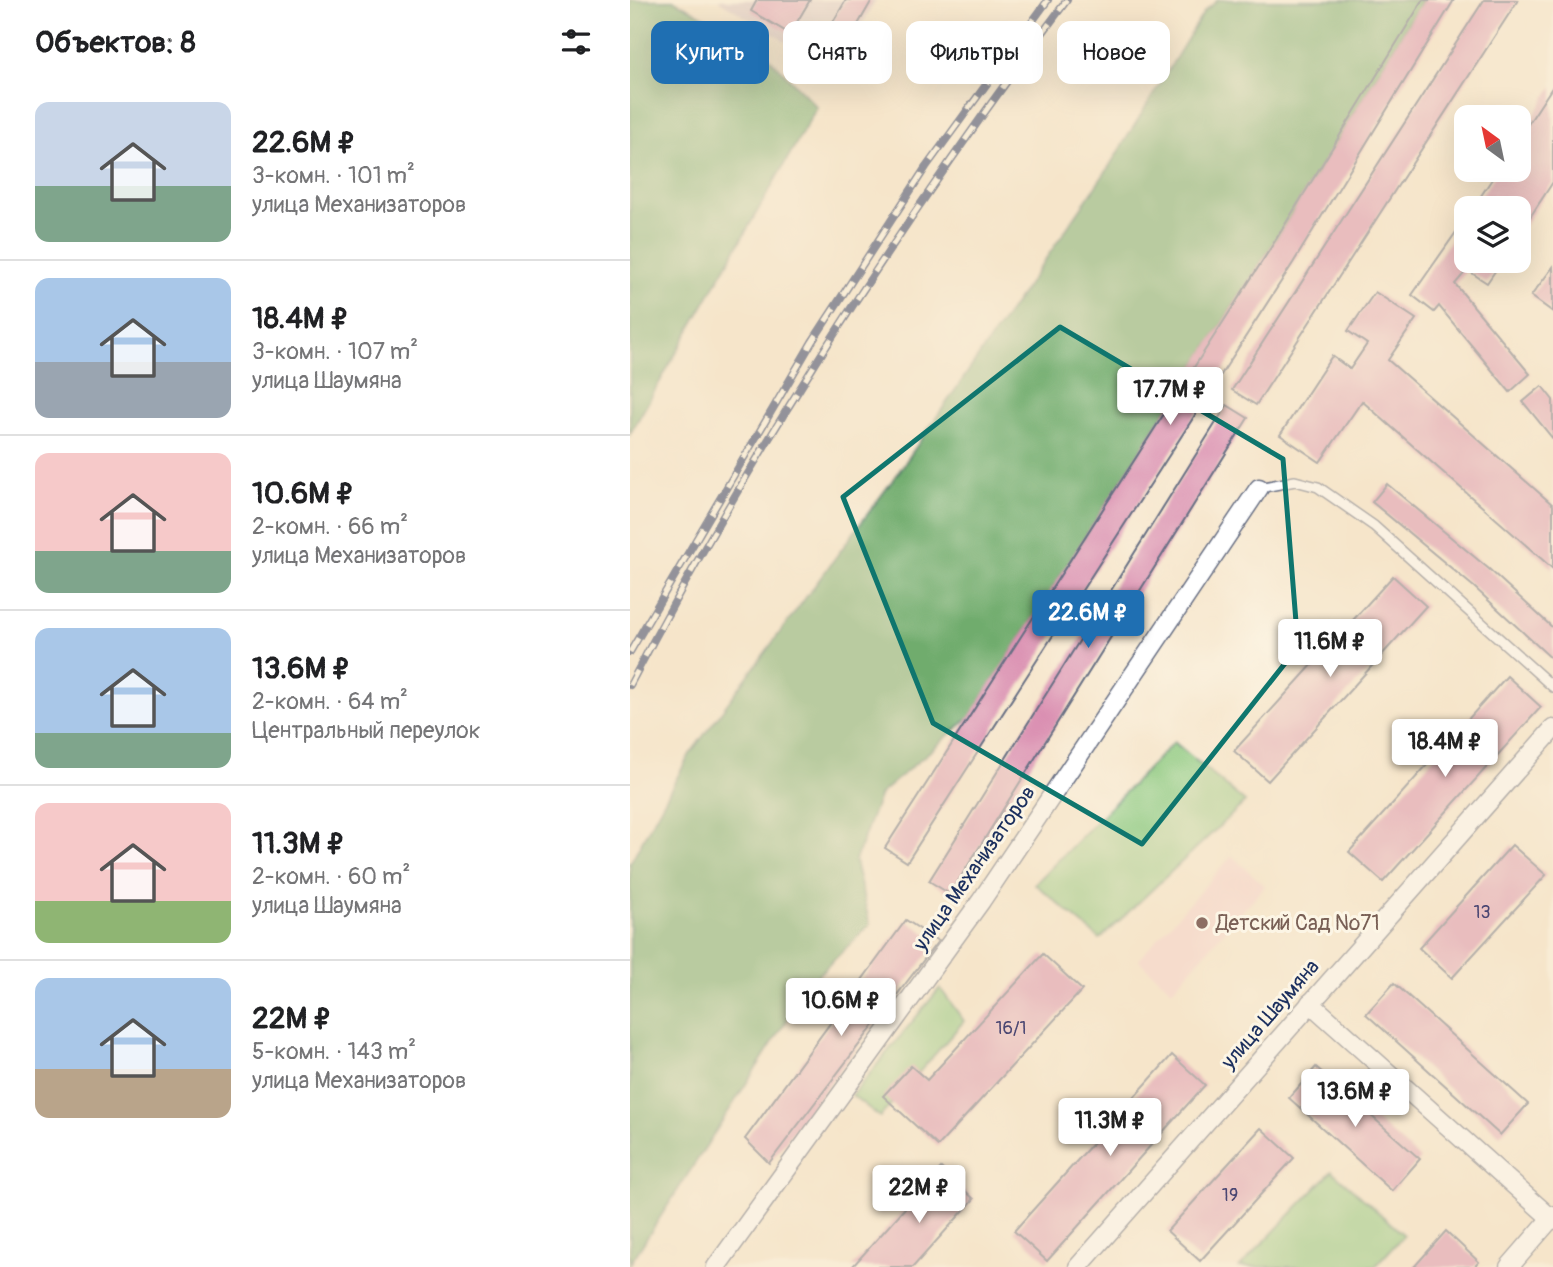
<!DOCTYPE html>
<html lang="ru">
<head>
<meta charset="utf-8">
<style>
  body { margin:0; font-family:Pangolin,sans-serif; background:#f2f2f2; color:#202124; height:100vh; display:flex; flex-direction:column; font-size:26px; white-space:nowrap }
  * { box-sizing:border-box; margin:0 }
  p { font-size:23px; color:#757577 }
  .icon { flex:none; width:38px; height:38px; fill:none; stroke:currentColor; stroke-width:2; stroke-linecap:round; stroke-linejoin:round }
  .map { position:relative; flex:1; overflow:hidden }
  .panel { display:flex; flex-direction:column; background:#fff; width:630px }
  .panel>* { flex:none }
  .banner { position:absolute; left:21px; top:21px; width:665px; height:63px; display:flex; gap:14px }
  .needle { width:46px; rotate:327deg }
  .controls { position:absolute; left:824px; top:105px; display:grid; gap:14px }
  .controls a { display:grid; place-items:center; width:77px; height:77px; border-radius:14px; background:#fff; box-shadow:0 7px 28px #0002; font-size:35px }
  .price { position:absolute; translate:-50% -60px; padding:0 16px; border-radius:7px; background:#fff; color:#222; font-size:23px; line-height:46px; filter:drop-shadow(0 2px 4px #0008) }
  .price::after { content:''; position:absolute; left:50%; top:42px; width:21px; height:16px; margin-left:-10px; background:inherit; clip-path:polygon(0 0,100% 0,50% 100%) }
  .price.current { background:#1f6fb2; color:#fff }
  ul { padding:0; list-style:none }
  li { display:flex; align-items:center; gap:21px; height:175px; padding:0 35px }
  li+li { border-top:2px solid #e0e0e0 }
  li span { display:grid; place-items:center; flex:none; width:196px; height:140px; border-radius:14px; color:#555 }
  li>.icon { margin-inline-start:auto }
  span .icon { width:84px; height:84px; fill:#fffc; stroke-width:1 }
  li b { font-size:30px }
  h2 { display:flex; justify-content:space-between; align-items:center; height:84px; padding:0 35px; font-size:30px }
  .pill { padding:0 24px; border-radius:14px; background:#fff; box-shadow:0 7px 28px #0002; font-size:24px; line-height:63px }
  .pill.current { background:#1f6fb2; color:#fff }
  main { display:flex; flex:1; min-height:0 }
  .map>svg:first-child { display:block }
  .built { fill:#f7d0cf }
  .industrial { fill:#d2bec5 }
  .green { fill:#8ac87e; stroke:#527c6e; stroke-width:2 }
  .forest { fill:#6fac6d; stroke:#456e66; stroke-width:2 }
  .building { fill:#d98cb0 }
  .lines { fill:none; stroke-linecap:round; stroke-linejoin:round }
  .service-casing { stroke:#686f84; stroke-width:12 }
  .minor-casing { stroke:#686f84; stroke-width:21 }
  .service { stroke:#fff; stroke-width:9 }
  .minor { stroke:#fff; stroke-width:18 }
  .rail-casing { stroke:#1b2f5e; stroke-width:8 }
  .rail { stroke:#fcf5e5; stroke-width:5; stroke-dasharray:16; stroke-linecap:butt }
  .marked { fill:none; stroke:#0f766e; stroke-width:5; stroke-linejoin:round }
  .education-dot { fill:#8d6e63; stroke:#fcf5e5; stroke-width:2.5 }
  .labels { text-anchor:middle; stroke-width:6; stroke-linejoin:round; paint-order:stroke }
  .number-label { font-size:18px; fill:#4a4672 }
  .street-label { font-size:21px; fill:#1b2f5e; stroke:#fcf5e5 }
  .education-label { font-size:21px; fill:#785e54; stroke:#fcf5e5; text-anchor:start }
</style>
</head>
<body>
<main>
<section class="panel">
<h2>Объектов: 8<svg class="icon" aria-label="filters" viewBox="0 0 24 24"><path d="M4 7h16M4 17h16"/><circle cx="9" cy="7" r="2"/><circle cx="15" cy="17" r="2"/></svg></h2>
<ul>
<li><span style="background:linear-gradient(#c9d6e8 60%,#7fa58c 0)"><svg class="icon" aria-label="home" viewBox="0 0 24 24"><path d="M3 11l9-7 9 7M6 9v11h12V9"/></svg></span><div><b>22.6M ₽</b><p>3-комн. · 101 m²</p><p>улица Механизаторов</p></div></li>
<li><span style="background:linear-gradient(#a9c7e8 60%,#9aa5b1 0)"><svg class="icon" aria-label="home" viewBox="0 0 24 24"><path d="M3 11l9-7 9 7M6 9v11h12V9"/></svg></span><div><b>18.4M ₽</b><p>3-комн. · 107 m²</p><p>улица Шаумяна</p></div></li>
<li><span style="background:linear-gradient(#f6c9c9 70%,#7fa58c 0)"><svg class="icon" aria-label="home" viewBox="0 0 24 24"><path d="M3 11l9-7 9 7M6 9v11h12V9"/></svg></span><div><b>10.6M ₽</b><p>2-комн. · 66 m²</p><p>улица Механизаторов</p></div></li>
<li><span style="background:linear-gradient(#a9c7e8 75%,#7fa58c 0)"><svg class="icon" aria-label="home" viewBox="0 0 24 24"><path d="M3 11l9-7 9 7M6 9v11h12V9"/></svg></span><div><b>13.6M ₽</b><p>2-комн. · 64 m²</p><p>Центральный переулок</p></div></li>
<li><span style="background:linear-gradient(#f6c9c9 70%,#8fb573 0)"><svg class="icon" aria-label="home" viewBox="0 0 24 24"><path d="M3 11l9-7 9 7M6 9v11h12V9"/></svg></span><div><b>11.3M ₽</b><p>2-комн. · 60 m²</p><p>улица Шаумяна</p></div></li>
<li><span style="background:linear-gradient(#a9c7e8 65%,#b9a48a 0)"><svg class="icon" aria-label="home" viewBox="0 0 24 24"><path d="M3 11l9-7 9 7M6 9v11h12V9"/></svg></span><div><b>22M ₽</b><p>5-комн. · 143 m²</p><p>улица Механизаторов</p></div></li>
</ul>
</section>
<div class="map">
<svg width="923" height="1267" viewBox="0 0 923 1267">
  <rect width="100%" height="100%" fill="#fcf5e5"/>
  <filter id="ink" filterUnits="userSpaceOnUse"><feTurbulence type="fractalNoise" baseFrequency=".0143" numOctaves="2"/><feDisplacementMap in="SourceGraphic" scale="14" xChannelSelector="R" yChannelSelector="G"/><feConvolveMatrix kernelMatrix="1 2 1 2 8 2 1 2 1" color-interpolation-filters="sRGB"/></filter>
  <filter id="wash" filterUnits="userSpaceOnUse"><feTurbulence type="fractalNoise" baseFrequency=".00686" numOctaves="4" result="noise"/><feDisplacementMap in="SourceGraphic" scale="28" xChannelSelector="R" yChannelSelector="G"/><feGaussianBlur stdDeviation="1.57" result="paint"/><feColorMatrix in="noise" values="0 0 0 0 0 0 0 0 0 0 0 0 0 0 0 0 0 1.4 0 .05"/><feComposite in="paint" operator="in"/></filter>
  <g filter="url(#wash)">
    <rect width="100%" height="100%" fill="#f6e5cb"/>
    <!-- built -->
    <polygon class="built" points="602,856 635,886 542,990 508,960"/>
    <!-- industrial -->
    <polygon class="industrial" points="88,0 246,0 205,72"/>
    <!-- green -->
    <g class="green">
      <polygon points="544,742 615,802 470,939 405,884"/>
      <polygon points="310,988 334,1021 250,1117 222,1095"/>
      <polygon points="702,1171 774,1235 745,1267 610,1267"/>
    </g>
    <!-- forest -->
    <g class="forest">
      <polygon points="0,0 43,0 125,43 187,107 0,434"/>
      <polygon points="588,0 793,0 640,249 340,717 250,794 225,861 240,925 183,980 0,1264 0,863 60,754 268,473 477,170 574,12"/>
    </g>
    <g id="blocks">
      <!-- building -->
      <g class="building">
        <polygon points="127,0 180,0 160,34 121,11"/>
        <polygon points="216,0 242,0 206,63 186,51"/>
        <polygon points="793,0 824,0 663,263 277,862 255,848 640,249"/>
        <polygon points="854,0 888,0 626,405 602,390"/>
        <polygon points="923,86 923,182 889,234 889,208 843,208 868,170 889,170 889,138"/>
        <polygon points="836,218 836,261 872,261 857,283 837,270 825,284 900,374 880,392 809,306 804,312 782,295"/>
        <polygon points="923,267 923,312 901,296"/>
        <polygon points="745,292 786,319 758,360 923,505 923,569 732,401 690,462 650,435 702,356 720,369 737,344 718,331"/>
        <polygon points="912,386 923,400 923,439 893,402"/>
        <polygon points="597,405 618,418 320,894 299,881"/>
        <polygon points="757,484 859,569 923,628 923,660 844,587 742,502"/>
        <polygon points="763,576 796,606 638,781 604,751"/>
        <polygon points="877,676 911,707 753,882 719,852"/>
        <polygon points="882,845 916,875 822,978 789,948"/>
        <polygon points="276,920 308,941 139,1163 115,1139"/>
        <polygon points="413,954 452,990 308,1146 253,1096 281,1066 297,1080"/>
        <polygon points="764,983 898,1104 870,1135 736,1014"/>
        <polygon points="542,1055 575,1085 417,1261 384,1231"/>
        <polygon points="686,1067 790,1159 762,1191 659,1098"/>
        <polygon points="631,1128 664,1158 570,1261 537,1231"/>
        <polygon points="311,1168 344,1199 283,1267 222,1267"/>
        <polygon points="816,1231 849,1262 844,1267 784,1267"/>
      </g>
    </g>
  </g>
  <g filter="url(#ink)">
    <use href="#blocks" fill-opacity="0" stroke="#686f84" stroke-width="2"/>
    <g class="lines">
      <!-- service casing -->
      <g class="service-casing">
        <polyline id="service" points="629,488 665,481 688,487 744,526 923,687"/>
      </g>
      <!-- minor casing -->
      <g class="minor-casing">
        <g id="minor">
          <polyline points="680,1003 923,1220"/>
          <polyline points="86,1267 351,901 629,488"/>
          <polyline points="448,1267 923,729"/>
          <polyline points="879,1267 923,1216"/>
        </g>
      </g>
      <!-- service -->
      <use href="#service" class="service"/>
      <!-- minor -->
      <use href="#minor" class="minor"/>
      <!-- rail casing -->
      <g class="rail-casing">
        <g id="rail">
          <polyline points="0,652 182,342 296,167 418,0"/>
          <path d="M0 685C125 445 275 216 437 0"/>
        </g>
      </g>
      <!-- rail -->
      <use href="#rail" class="rail"/>
    </g>
  </g>
  <!-- marked area -->
  <path d="M0 0H923V1267H0ZM430 327 653 459 668 647 512 844 303 723 213 497Z" fill="#f6e5cb" fill-opacity=".55" fill-rule="evenodd"/>
  <path class="marked" d="M430 327 653 459 668 647 512 844 303 723 213 497Z"/>
  <!-- markers -->
  <circle class="education-dot" cx="572" cy="923" r="7"/>
  <g class="labels">
    <!-- number labels -->
    <g class="number-label">
      <text x="852" y="918">13</text>
      <text x="381" y="1034">16/1</text>
      <text x="600" y="1201">19</text>
    </g>
    <!-- street labels -->
    <g class="street-label">
      <text transform="translate(344 868) rotate(-55)" y="7">улица Механизаторов</text>
      <text transform="translate(640 1014) rotate(-49)" y="7">улица Шаумяна</text>
    </g>
    <!-- education labels -->
    <g class="education-label">
      <text x="586" y="930">Детский Сад №71</text>
    </g>
  </g>
</svg>
<div class="controls">
<a><svg class="needle" viewBox="-14 -14 28 28"><path d="M0-13l5 13h-10z" fill="#e53935"/><path d="M0 13l5-13h-10z" fill="#757577"/></svg></a>
<a><svg class="icon" aria-label="layers" viewBox="0 0 24 24"><path d="M12 4l9 5-9 5-9-5zM3 14l9 5 9-5"/></svg></a>
</div>
<b class="price" style="left:540px;top:427px">17.7M ₽</b>
<b class="price current" style="left:458px;top:650px">22.6M ₽</b>
<b class="price" style="left:700px;top:679px">11.6M ₽</b>
<b class="price" style="left:815px;top:779px">18.4M ₽</b>
<b class="price" style="left:211px;top:1038px">10.6M ₽</b>
<b class="price" style="left:725px;top:1129px">13.6M ₽</b>
<b class="price" style="left:480px;top:1158px">11.3M ₽</b>
<b class="price" style="left:289px;top:1225px">22M ₽</b>
<div class="banner">
<a class="pill current">Купить</a>
<a class="pill">Снять</a>
<a class="pill">Фильтры</a>
<a class="pill">Новое</a>
</div>
</div>
</main>
</body>
</html>
